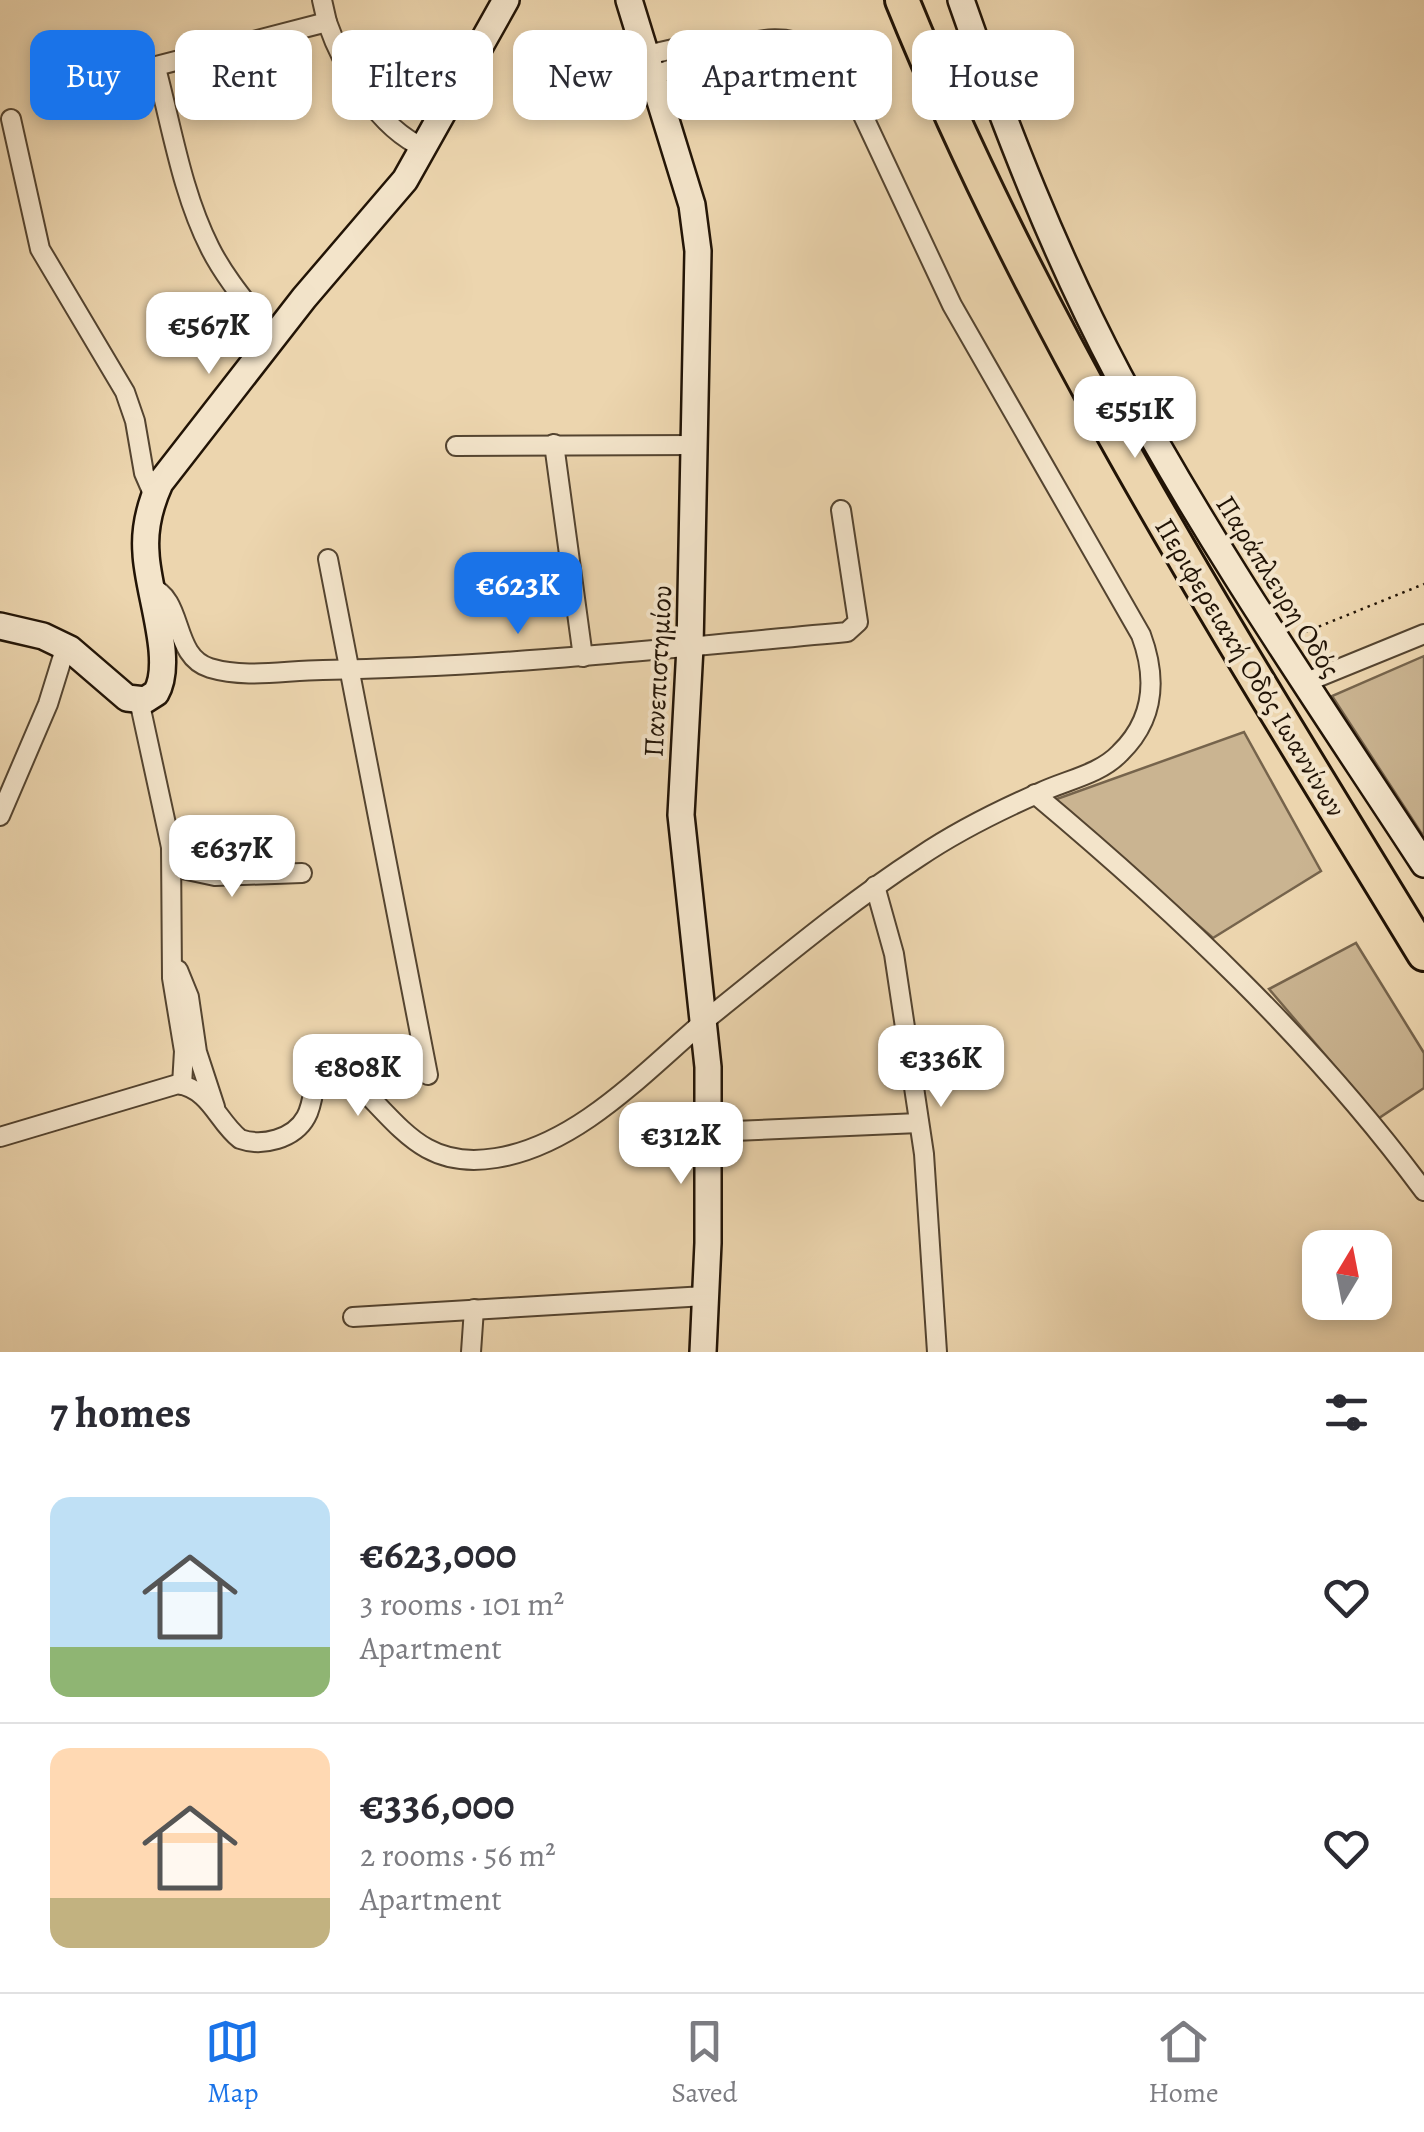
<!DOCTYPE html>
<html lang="en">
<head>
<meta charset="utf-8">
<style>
  body { margin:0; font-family:Alegreya,serif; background:#f7f7f7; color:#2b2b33; height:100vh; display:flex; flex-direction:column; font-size:38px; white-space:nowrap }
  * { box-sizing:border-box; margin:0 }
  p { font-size:32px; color:#7c7c81 }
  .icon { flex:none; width:55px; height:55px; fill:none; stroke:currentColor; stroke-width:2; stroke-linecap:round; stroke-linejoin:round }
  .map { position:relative; height:1352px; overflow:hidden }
  .drawer { display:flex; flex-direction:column; background:#fff; flex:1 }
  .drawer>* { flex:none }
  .top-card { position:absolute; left:30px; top:30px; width:1365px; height:90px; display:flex; gap:20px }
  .needle { width:65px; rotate:10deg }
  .tools { position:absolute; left:1302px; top:1230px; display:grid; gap:20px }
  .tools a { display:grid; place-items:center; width:90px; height:90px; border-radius:20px; background:#fff; box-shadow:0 5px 15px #0003; font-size:50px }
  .price { position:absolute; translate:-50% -85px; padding:0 22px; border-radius:20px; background:#fff; color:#222; font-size:32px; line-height:65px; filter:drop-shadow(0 2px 5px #0008) }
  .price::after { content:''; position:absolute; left:50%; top:60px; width:30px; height:22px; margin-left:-15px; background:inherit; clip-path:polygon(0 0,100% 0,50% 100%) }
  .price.current { background:#1a73e8; color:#fff }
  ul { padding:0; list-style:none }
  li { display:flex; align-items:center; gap:30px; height:250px; padding:0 50px }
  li+li { border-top:2px solid #e1e1e2 }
  li span { display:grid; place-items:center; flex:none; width:280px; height:200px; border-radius:20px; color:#555 }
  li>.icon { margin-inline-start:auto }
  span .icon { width:120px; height:120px; fill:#fffc; stroke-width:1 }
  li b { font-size:42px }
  h2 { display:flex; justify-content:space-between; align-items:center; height:120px; padding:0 50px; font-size:42px }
  .pill { padding:0 35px; border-radius:20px; background:#fff; box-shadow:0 5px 15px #0003; font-size:35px; line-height:90px }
  .pill.current { background:#1a73e8; color:#fff }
  .menu { display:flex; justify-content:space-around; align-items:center; height:140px; border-top:2px solid #e1e1e2; background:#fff; font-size:28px; color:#7c7c81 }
  .menu a { display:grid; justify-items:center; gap:5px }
  .menu .current { color:#1a73e8 }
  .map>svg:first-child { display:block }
  .green { fill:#cab491; stroke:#76644c; stroke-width:2.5 }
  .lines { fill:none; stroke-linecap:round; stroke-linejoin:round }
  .street-casing { stroke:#544430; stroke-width:22 }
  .secondary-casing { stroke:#221406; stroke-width:30 }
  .highway-casing { stroke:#221406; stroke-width:38 }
  .path { stroke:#221406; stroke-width:2.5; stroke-dasharray:2.5 5; stroke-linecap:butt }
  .street { stroke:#f3e4ca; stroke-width:18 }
  .secondary { stroke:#f3e4ca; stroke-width:25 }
  .highway { stroke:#ecd5ae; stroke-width:32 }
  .labels { text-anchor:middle; stroke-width:8; stroke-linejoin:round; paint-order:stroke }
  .street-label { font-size:28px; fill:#221406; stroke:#f3e4ca }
</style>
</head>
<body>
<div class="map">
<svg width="1424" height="1352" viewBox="0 0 1424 1352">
  <rect width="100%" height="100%" fill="#ecd5ae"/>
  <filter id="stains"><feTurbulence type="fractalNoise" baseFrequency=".002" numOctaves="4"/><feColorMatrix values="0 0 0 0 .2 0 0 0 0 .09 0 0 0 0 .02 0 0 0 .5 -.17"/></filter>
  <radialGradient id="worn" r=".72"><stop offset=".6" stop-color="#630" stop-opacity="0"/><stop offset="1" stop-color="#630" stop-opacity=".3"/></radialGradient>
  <!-- green -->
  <g class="green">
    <polygon points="1424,656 1424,837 1332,696"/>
    <polygon points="1244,732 1321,871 1213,938 1054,800"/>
    <polygon points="1356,943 1424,1053 1424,1088 1379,1118 1269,989"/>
  </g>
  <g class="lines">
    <!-- street casing -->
    <g class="street-casing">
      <g id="street">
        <polyline points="322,0 327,22"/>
        <polyline points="647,55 682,47 721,49"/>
        <path d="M156 68C172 128 182 193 210 248 226 280 252 309 274 338"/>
        <path d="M71 88 327 22C343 68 378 128 424 148"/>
        <polyline points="11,119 40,249 125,392 135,421 144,473 154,496"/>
        <polyline points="554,444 583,657"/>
        <polyline points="456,446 695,445"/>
        <polyline points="328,559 428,1075"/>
        <path d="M150 587C185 599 171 656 210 668 247 679 286 670 323 670 498 667 673 648 847 632L858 622 841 510"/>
        <polyline points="1304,683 1424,634"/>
        <polyline points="139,700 171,847 172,978 184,1051 182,1085"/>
        <path d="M1035 794C1177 913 1314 1042 1424 1191"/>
        <polyline points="0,816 48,704 66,646"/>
        <polyline points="173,867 215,876 302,873"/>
        <polyline points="875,886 894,954 924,1154 937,1352"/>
        <polyline points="178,970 189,997 197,1052 215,1107"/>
        <polyline points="710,1132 919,1123"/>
        <path d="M0 1137 178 1084C211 1090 217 1121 240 1139 262 1147 294 1139 306 1117 314 1103 313 1084 318 1069L327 1063C343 1067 352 1078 363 1090 405 1133 429 1169 496 1158 579 1145 646 1070 708 1018 777 963 845 905 919 857 956 832 998 811 1039 793 1066 780 1099 775 1120 753 1155 719 1157 678 1141 635L952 305 844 75C785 4 721 58 653 75"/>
        <polyline points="353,1317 705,1296"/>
        <polyline points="471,1352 474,1309"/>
      </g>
    </g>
    <!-- secondary casing -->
    <g class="secondary-casing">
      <g id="secondary">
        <polyline points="629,0 692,205 698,251 690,647 681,815 708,1067 708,1243 703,1352"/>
        <path d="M961 0C1006 129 1055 255 1119 376 1210 546 1319 703 1424 864"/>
        <path d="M0 626 43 636 70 649 127 698 145 700 156 693C175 661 147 590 146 553 144 529 150 505 160 483L304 298 405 180 506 0"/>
      </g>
    </g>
    <!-- highway casing -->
    <g class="highway-casing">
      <path id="highway" d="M902 0C1039 338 1235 643 1424 954"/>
    </g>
    <!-- path -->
    <polyline class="path" points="1298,635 1424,584"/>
    <!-- street -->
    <use href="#street" class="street"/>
    <!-- secondary -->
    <use href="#secondary" class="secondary"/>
    <!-- highway -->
    <use href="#highway" class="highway"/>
  </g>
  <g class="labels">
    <!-- street labels -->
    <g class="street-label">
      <text transform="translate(1279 586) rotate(58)" y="10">Παράπλευρη Οδός</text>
      <text transform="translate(1251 667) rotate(59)" y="10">Περιφερειακή Οδός Ιωαννίνων</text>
      <text transform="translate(657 671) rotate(-87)" y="10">Πανεπιστημίου</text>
    </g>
  </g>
  <rect width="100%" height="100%" filter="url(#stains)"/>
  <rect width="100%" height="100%" fill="url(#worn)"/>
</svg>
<div class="tools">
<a><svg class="needle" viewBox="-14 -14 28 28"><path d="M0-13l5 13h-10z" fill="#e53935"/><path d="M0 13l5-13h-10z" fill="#7c7c81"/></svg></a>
</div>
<b class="price" style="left:209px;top:377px">€567K</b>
<b class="price" style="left:1135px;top:461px">€551K</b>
<b class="price current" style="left:518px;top:637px">€623K</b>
<b class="price" style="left:232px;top:900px">€637K</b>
<b class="price" style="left:941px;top:1110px">€336K</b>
<b class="price" style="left:358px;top:1119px">€808K</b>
<b class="price" style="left:681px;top:1187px">€312K</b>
<div class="top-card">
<a class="pill current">Buy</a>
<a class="pill">Rent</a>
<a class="pill">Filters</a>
<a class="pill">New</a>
<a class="pill">Apartment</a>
<a class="pill">House</a>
</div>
</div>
<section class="drawer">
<h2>7 homes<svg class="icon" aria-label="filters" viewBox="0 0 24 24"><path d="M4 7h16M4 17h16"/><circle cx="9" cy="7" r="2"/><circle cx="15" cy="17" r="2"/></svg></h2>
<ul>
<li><span style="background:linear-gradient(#bfe0f5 75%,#8fb573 0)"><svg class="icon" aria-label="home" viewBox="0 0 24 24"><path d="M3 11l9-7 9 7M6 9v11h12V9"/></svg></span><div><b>€623,000</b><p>3 rooms · 101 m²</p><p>Apartment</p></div><svg class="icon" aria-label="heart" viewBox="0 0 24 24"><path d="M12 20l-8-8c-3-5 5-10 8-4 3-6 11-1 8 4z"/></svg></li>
<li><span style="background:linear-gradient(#ffd9b3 75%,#c2b280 0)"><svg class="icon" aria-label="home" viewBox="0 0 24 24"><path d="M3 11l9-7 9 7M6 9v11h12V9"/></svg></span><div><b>€336,000</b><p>2 rooms · 56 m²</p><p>Apartment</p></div><svg class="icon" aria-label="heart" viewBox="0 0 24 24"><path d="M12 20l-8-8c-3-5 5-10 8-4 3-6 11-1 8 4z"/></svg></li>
</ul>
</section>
<nav class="menu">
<a class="current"><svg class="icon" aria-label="map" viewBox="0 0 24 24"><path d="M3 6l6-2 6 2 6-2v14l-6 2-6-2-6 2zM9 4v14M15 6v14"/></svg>Map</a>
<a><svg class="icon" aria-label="saved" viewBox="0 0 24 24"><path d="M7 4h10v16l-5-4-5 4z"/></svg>Saved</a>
<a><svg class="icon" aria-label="home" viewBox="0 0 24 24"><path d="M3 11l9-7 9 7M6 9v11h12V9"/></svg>Home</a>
</nav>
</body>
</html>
